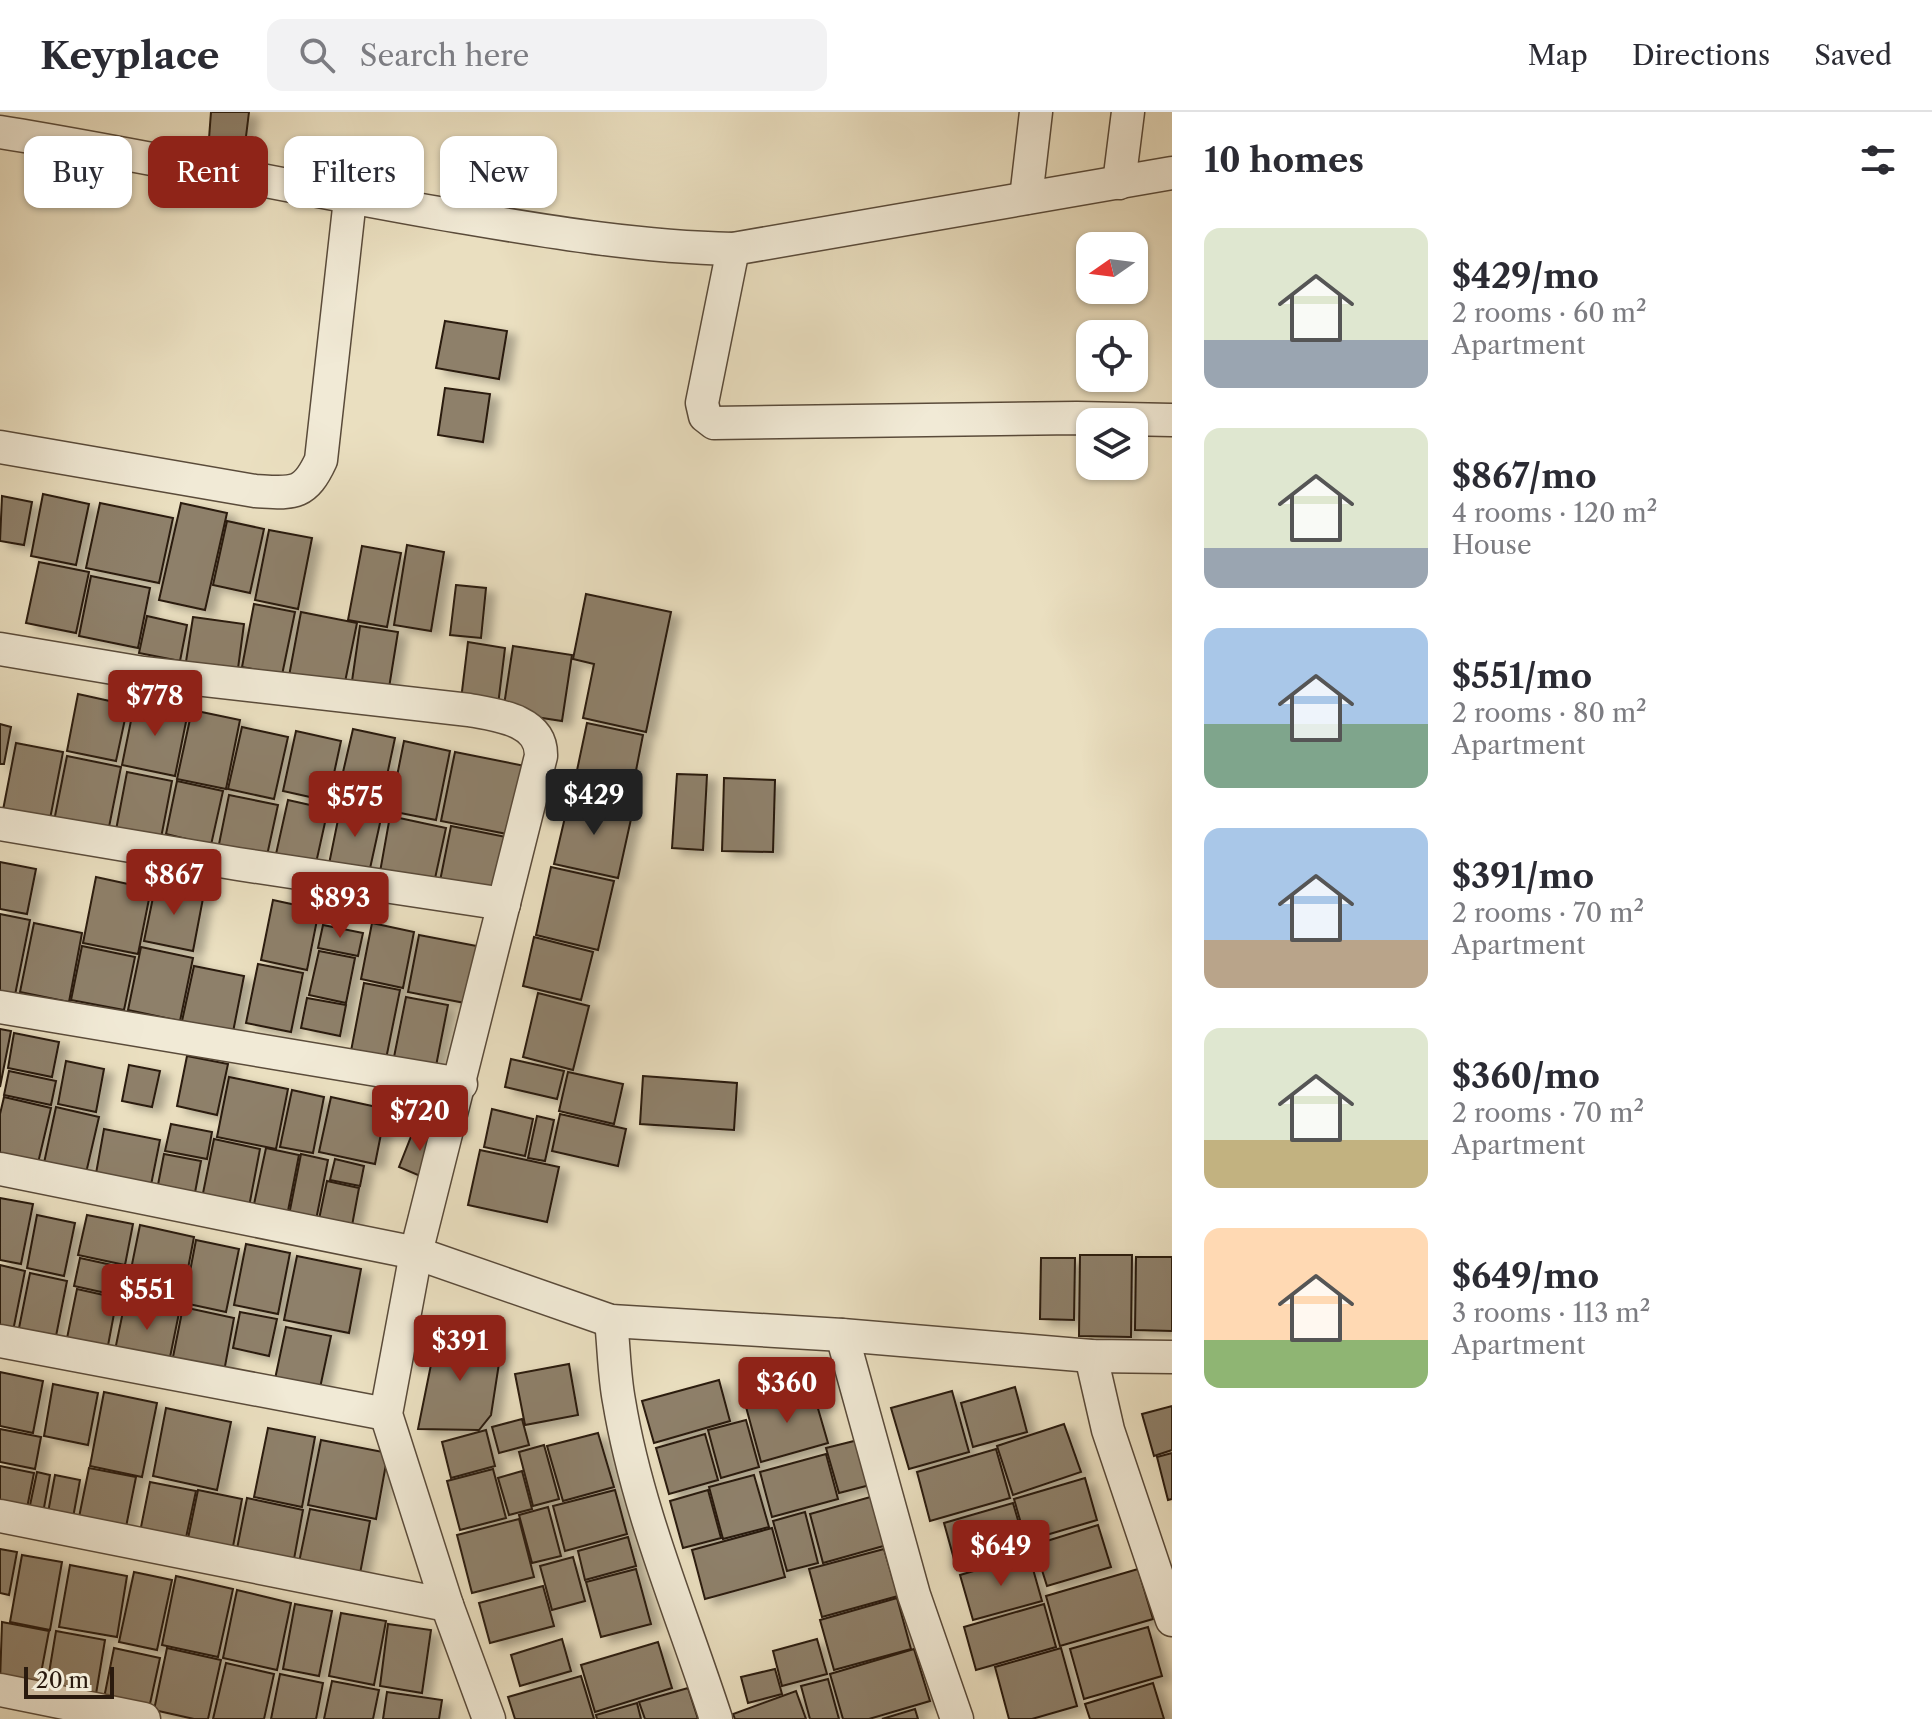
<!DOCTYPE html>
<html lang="en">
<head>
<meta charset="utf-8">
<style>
  body { margin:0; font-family:"Libre Caslon Text",serif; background:#f2f2f3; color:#2b2b33; height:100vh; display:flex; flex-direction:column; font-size:30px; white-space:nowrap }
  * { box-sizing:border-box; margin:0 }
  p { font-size:26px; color:#7c7c81 }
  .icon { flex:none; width:44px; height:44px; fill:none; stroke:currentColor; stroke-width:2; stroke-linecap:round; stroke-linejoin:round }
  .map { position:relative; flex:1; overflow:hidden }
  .drawer { display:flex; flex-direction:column; background:#fff; width:760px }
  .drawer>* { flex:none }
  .banner { position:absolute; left:24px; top:24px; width:760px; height:72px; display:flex; gap:16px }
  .needle { width:52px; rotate:256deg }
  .fabs { position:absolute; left:1076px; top:120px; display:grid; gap:16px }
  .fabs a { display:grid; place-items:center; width:72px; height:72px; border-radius:16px; background:#fff; box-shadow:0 2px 6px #0004; font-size:40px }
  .scale { position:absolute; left:24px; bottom:20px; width:90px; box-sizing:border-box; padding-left:8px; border:4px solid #2a1a0e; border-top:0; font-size:22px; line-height:28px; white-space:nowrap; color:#2a1a0e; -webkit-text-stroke:6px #f1ead6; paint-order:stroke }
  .price { position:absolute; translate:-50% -68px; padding:0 18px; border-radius:8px; background:#8f2418; color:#fff; font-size:26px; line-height:52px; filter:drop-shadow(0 2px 4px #0008) }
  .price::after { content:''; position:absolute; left:50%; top:48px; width:24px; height:18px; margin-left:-12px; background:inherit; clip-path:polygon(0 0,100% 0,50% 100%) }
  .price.current { background:#222; color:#fff }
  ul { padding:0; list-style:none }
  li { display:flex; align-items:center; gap:24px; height:200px; padding:0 32px }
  li span { display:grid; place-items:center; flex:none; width:224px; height:160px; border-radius:16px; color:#555 }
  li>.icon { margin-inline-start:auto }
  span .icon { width:96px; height:96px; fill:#fffc; stroke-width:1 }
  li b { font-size:34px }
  h2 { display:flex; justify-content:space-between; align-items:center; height:96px; padding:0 32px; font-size:34px }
  .tag { padding:0 28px; border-radius:16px; background:#fff; box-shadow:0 2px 6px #0004; font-size:28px; line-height:72px }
  .tag.current { background:#8f2418; color:#fff }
  header { display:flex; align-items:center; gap:48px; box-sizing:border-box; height:112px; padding:0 40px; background:#fff; border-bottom:2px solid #e1e1e2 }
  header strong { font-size:38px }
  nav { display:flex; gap:44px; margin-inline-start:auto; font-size:28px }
  .search { width:560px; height:72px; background:#f2f2f3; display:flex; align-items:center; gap:20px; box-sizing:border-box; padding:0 28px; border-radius:16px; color:#7c7c81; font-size:30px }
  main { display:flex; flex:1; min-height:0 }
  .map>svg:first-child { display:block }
  .building { fill:#8e806b; stroke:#2a1a0e; stroke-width:2; filter:url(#shadow) }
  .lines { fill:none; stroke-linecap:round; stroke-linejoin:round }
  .minor-casing { stroke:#5a4b3a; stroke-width:35 }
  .minor { stroke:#f1ead6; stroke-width:32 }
</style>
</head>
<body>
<header>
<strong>Keyplace</strong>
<div class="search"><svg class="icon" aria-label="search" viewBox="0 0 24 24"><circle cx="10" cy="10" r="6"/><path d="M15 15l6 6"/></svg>Search here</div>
<nav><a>Map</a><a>Directions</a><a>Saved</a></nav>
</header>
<main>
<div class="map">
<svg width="1172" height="1607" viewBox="0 0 1172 1607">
  <defs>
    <filter id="shadow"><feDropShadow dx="9" dy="5" stdDeviation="4" flood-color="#0004"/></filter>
  </defs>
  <rect width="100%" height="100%" fill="#eadfc0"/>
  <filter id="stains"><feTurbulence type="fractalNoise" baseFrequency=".0025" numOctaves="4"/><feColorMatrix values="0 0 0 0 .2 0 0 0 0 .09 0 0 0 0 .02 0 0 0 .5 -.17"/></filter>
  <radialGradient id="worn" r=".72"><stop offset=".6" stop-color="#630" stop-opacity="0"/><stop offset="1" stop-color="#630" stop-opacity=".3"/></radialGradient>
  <!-- building -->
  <g class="building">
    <polygon points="211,0 249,0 242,57 207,53"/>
    <polygon points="445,209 507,219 499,267 436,256"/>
    <polygon points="445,276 490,282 483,330 438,323"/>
    <polygon points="43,382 89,392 76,453 31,444"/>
    <polygon points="2,384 32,390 24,433 0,429"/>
    <polygon points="100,391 173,406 159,471 86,456"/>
    <polygon points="181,391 227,401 205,498 159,488"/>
    <polygon points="227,409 264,417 250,481 213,473"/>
    <polygon points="269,418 312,426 298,497 255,488"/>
    <polygon points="407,433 444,440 431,519 394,513"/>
    <polygon points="362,434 401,441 387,515 348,508"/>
    <polygon points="39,450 89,460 76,521 26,511"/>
    <polygon points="91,464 150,476 138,536 79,524"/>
    <polygon points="456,473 486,476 481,526 450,523"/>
    <polygon points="586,482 671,500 646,620 583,606 594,552 573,547"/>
    <polygon points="254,492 295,500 282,563 242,555"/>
    <polygon points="301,500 357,511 344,575 289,564"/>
    <polygon points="147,504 187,513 180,549 139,541"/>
    <polygon points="193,505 244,512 237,564 185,556"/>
    <polygon points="360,514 398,520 388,582 351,576"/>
    <polygon points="468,530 505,536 497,601 460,596"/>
    <polygon points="513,534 572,543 562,609 503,600"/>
    <polygon points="78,582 128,593 116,649 67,639"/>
    <polygon points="135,589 188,600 175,664 122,653"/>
    <polygon points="192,598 240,608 226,677 177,667"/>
    <polygon points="587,611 643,623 629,694 572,682"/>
    <polygon points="0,612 11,615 4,652 0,652"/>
    <polygon points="242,615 288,625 274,687 228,677"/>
    <polygon points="353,617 395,626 380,696 337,686"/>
    <polygon points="296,619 341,629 328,689 283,679"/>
    <polygon points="404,629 450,639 436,708 390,699"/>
    <polygon points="16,631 63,640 50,707 3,698"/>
    <polygon points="455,640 525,654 512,723 441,709"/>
    <polygon points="67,644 121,655 108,720 54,709"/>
    <polygon points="127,660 172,669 161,726 116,718"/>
    <polygon points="677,662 707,663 703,738 672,736"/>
    <polygon points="724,666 775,668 773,740 722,739"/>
    <polygon points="177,669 223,679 211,733 166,722"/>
    <polygon points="229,683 278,693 266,748 218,737"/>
    <polygon points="570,684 633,698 618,766 554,752"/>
    <polygon points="288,688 328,697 316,751 276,742"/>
    <polygon points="341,693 382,702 369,761 329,752"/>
    <polygon points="390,704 446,716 434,771 380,760"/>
    <polygon points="451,714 511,726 500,781 440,769"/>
    <polygon points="0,750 36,757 27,802 0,797"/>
    <polygon points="551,755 614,769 598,838 536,823"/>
    <polygon points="96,765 151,777 138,842 83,831"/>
    <polygon points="156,771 204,781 193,839 144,829"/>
    <polygon points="273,788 319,798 307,858 261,848"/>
    <polygon points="0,802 30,808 15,883 0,880"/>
    <polygon points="34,811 82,821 69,890 20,880"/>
    <polygon points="372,811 414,820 403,876 361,867"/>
    <polygon points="323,813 363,821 358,844 318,836"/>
    <polygon points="419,823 482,835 470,892 408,880"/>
    <polygon points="534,825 593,840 581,888 523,874"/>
    <polygon points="82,834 135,845 124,898 71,888"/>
    <polygon points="141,835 193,846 180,909 128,898"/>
    <polygon points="319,839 355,846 346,891 309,883"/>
    <polygon points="258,852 303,861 291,920 246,911"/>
    <polygon points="194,854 244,864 233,920 182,909"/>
    <polygon points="364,871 400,878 386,947 351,939"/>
    <polygon points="538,881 589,894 573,958 523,945"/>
    <polygon points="406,885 448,893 436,954 394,945"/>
    <polygon points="307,886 346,893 340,924 301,916"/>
    <polygon points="0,917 11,919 0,975"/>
    <polygon points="14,921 59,930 52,965 8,956"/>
    <polygon points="187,944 228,952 217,1003 177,994"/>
    <polygon points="511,947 564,959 557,987 505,975"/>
    <polygon points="66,949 104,957 96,1000 58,992"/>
    <polygon points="129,953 160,959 152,995 122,989"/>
    <polygon points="9,959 56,969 51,993 4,983"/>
    <polygon points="568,960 623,972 614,1012 559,999"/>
    <polygon points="643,964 737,971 734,1018 640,1012"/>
    <polygon points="229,965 288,977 276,1037 217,1025"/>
    <polygon points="292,978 324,985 313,1041 280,1035"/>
    <polygon points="4,985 51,996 38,1051 0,1042 0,1002"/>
    <polygon points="331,985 386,997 375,1052 319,1040"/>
    <polygon points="56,995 99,1005 86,1061 44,1051"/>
    <polygon points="492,997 533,1007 525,1044 484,1035"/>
    <polygon points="560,1002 626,1017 618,1054 552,1039"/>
    <polygon points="537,1004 554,1008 545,1049 528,1046"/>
    <polygon points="171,1012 212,1020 207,1047 165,1039"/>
    <polygon points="104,1017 160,1028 150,1078 95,1067"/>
    <polygon points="414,1017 441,1028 425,1066 399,1055"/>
    <polygon points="214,1027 260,1037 248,1100 201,1091"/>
    <polygon points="266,1036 299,1043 287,1104 253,1097"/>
    <polygon points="480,1038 559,1055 547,1110 468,1093"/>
    <polygon points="164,1042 201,1049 193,1091 156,1083"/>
    <polygon points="301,1042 328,1048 316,1108 289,1103"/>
    <polygon points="335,1047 364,1054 360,1074 330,1068"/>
    <polygon points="327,1069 359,1076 351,1119 318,1112"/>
    <polygon points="0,1086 33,1092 21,1152 0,1148"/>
    <polygon points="37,1103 75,1111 64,1164 27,1156"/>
    <polygon points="87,1103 133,1112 125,1153 78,1143"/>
    <polygon points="140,1113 194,1125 181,1193 126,1182"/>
    <polygon points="196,1128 239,1137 226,1200 184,1191"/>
    <polygon points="246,1132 290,1141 278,1202 234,1193"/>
    <polygon points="1080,1143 1132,1143 1131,1225 1079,1224"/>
    <polygon points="297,1144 361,1157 349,1221 284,1208"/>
    <polygon points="1136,1145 1172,1145 1172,1219 1135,1218"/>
    <polygon points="80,1146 121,1155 115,1183 74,1174"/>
    <polygon points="1041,1146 1075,1146 1074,1208 1040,1207"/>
    <polygon points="0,1153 25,1159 11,1229 0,1227"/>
    <polygon points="30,1161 67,1169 54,1234 17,1226"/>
    <polygon points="77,1177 117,1186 106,1244 65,1236"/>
    <polygon points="126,1185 180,1196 168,1255 114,1243"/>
    <polygon points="183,1195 234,1206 223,1265 171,1255"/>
    <polygon points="240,1200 277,1207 269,1244 233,1236"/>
    <polygon points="286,1215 331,1224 320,1276 275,1267"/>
    <polygon points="438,1218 502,1232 491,1303 479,1318 418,1317"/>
    <polygon points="569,1252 578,1303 525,1313 515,1262"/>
    <polygon points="0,1260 43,1269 33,1321 0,1314"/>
    <polygon points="719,1268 730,1309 654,1331 642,1289"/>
    <polygon points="53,1272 98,1281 88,1333 44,1324"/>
    <polygon points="1015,1275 1027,1320 973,1335 961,1291"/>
    <polygon points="812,1276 828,1331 761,1350 746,1295"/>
    <polygon points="952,1279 969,1340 909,1357 891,1296"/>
    <polygon points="104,1280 157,1291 142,1365 90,1354"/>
    <polygon points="1172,1294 1172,1338 1154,1344 1142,1302"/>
    <polygon points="166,1296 231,1310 217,1378 153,1364"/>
    <polygon points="522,1307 529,1333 499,1341 492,1315"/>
    <polygon points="746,1308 759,1355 721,1366 708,1318"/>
    <polygon points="1064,1312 1081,1360 1013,1383 997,1334"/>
    <polygon points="268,1316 315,1325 302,1395 254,1385"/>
    <polygon points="0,1317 41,1325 35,1357 0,1350"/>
    <polygon points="486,1318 495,1354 451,1366 442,1330"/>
    <polygon points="598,1321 614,1375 563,1389 547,1334"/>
    <polygon points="705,1322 718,1368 669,1382 656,1336"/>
    <polygon points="321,1328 388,1341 376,1407 308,1393"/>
    <polygon points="858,1328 870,1373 839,1381 826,1336"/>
    <polygon points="544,1333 559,1387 533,1394 519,1340"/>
    <polygon points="996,1337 1010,1386 930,1409 917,1360"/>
    <polygon points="1172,1341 1172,1387 1168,1388 1157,1345"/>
    <polygon points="826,1342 838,1387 772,1405 760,1360"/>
    <polygon points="0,1354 34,1361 26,1401 0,1396"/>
    <polygon points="89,1356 136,1365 124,1425 77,1415"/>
    <polygon points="493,1357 506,1406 460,1418 447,1369"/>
    <polygon points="522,1359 532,1397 509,1403 498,1366"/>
    <polygon points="37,1360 50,1363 43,1401 29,1398"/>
    <polygon points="55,1363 80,1368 72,1411 47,1406"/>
    <polygon points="754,1363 769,1415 723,1427 709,1375"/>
    <polygon points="1085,1366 1097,1408 1026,1429 1014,1387"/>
    <polygon points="150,1370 196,1379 184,1435 139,1425"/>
    <polygon points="198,1378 242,1387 231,1445 186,1436"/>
    <polygon points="615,1378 627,1422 565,1439 553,1394"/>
    <polygon points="708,1378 721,1426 683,1436 670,1389"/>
    <polygon points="874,1384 887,1433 823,1451 810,1402"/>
    <polygon points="247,1386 303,1398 292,1458 235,1447"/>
    <polygon points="1013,1391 1027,1439 957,1458 944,1411"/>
    <polygon points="548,1395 561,1444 532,1451 519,1403"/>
    <polygon points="310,1397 370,1409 358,1472 297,1460"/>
    <polygon points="805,1400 818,1451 787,1459 773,1409"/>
    <polygon points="519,1407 534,1465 472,1481 457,1423"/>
    <polygon points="1098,1413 1111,1455 1047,1474 1034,1433"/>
    <polygon points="772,1416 785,1465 705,1487 692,1438"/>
    <polygon points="628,1425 636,1454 585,1468 578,1439"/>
    <polygon points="0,1437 17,1440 9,1483 0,1481"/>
    <polygon points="884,1437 898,1484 822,1505 809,1457"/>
    <polygon points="22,1443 62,1450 50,1518 10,1510"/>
    <polygon points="1029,1443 1042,1489 973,1508 960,1463"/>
    <polygon points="573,1445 585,1489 552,1498 540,1454"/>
    <polygon points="70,1453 127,1464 117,1525 59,1515"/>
    <polygon points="636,1457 651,1512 601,1525 586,1470"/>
    <polygon points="1138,1457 1153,1507 1060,1534 1046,1484"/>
    <polygon points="134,1460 172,1468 157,1538 119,1530"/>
    <polygon points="176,1464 233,1477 218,1545 162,1533"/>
    <polygon points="543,1474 554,1514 490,1531 479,1491"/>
    <polygon points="237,1478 291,1491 277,1558 223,1546"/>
    <polygon points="897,1486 911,1537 834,1558 820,1508"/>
    <polygon points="295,1492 332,1499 319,1564 283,1557"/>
    <polygon points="1044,1492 1056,1535 976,1558 964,1515"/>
    <polygon points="341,1501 386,1509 374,1573 329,1564"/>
    <polygon points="2,1510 49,1519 38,1577 0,1570"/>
    <polygon points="388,1512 431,1518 422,1581 380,1574"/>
    <polygon points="1148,1515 1162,1564 1084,1587 1070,1537"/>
    <polygon points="56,1519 105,1528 95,1588 46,1579"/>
    <polygon points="562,1527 571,1559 520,1574 511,1543"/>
    <polygon points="817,1527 827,1562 782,1574 773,1539"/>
    <polygon points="658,1530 672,1576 595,1600 581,1553"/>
    <polygon points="114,1536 160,1546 148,1601 103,1591"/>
    <polygon points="167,1536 221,1548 208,1607 194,1607 154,1598"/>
    <polygon points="1061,1536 1077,1594 1032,1607 1009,1607 995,1555"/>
    <polygon points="914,1537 930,1589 869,1607 843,1607 830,1562"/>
    <polygon points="226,1551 274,1562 264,1607 213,1607"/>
    <polygon points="775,1557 782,1582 748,1591 741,1565"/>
    <polygon points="280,1562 323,1571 316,1607 271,1607"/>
    <polygon points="581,1564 594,1607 515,1607 508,1585"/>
    <polygon points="828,1567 839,1607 810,1607 801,1574"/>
    <polygon points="332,1569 379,1578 373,1607 324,1607"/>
    <polygon points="1153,1571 1164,1607 1090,1607 1085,1592"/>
    <polygon points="688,1576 698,1607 645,1607 639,1590"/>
    <polygon points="796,1579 806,1607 735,1607 733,1602"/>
    <polygon points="387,1580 442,1588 439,1607 383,1607"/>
    <polygon points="637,1591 641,1607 597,1607 596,1603"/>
    <polygon points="915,1597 918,1607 882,1607"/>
  </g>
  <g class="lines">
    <!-- minor casing -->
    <g class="minor-casing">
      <g id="minor">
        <path d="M0 20C156 45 311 80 467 106 555 121 643 135 733 137L1172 61"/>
        <polyline points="1119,71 1128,0"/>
        <polyline points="1026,86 1036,0"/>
        <polyline points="733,137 702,291 705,304 714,311 1077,306 1172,308"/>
        <path d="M0 335 255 379C292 381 304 385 321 348L350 87"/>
        <path d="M0 537 143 561 469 598C497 603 542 608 541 644L416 1141 386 1302 447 1493 489 1607"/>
        <polyline points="0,712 238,752 504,792"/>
        <polyline points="0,895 461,972"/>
        <polyline points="0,1057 416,1141 611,1209 842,1223 1091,1244 1172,1245"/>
        <path d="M611 1209C614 1235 614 1263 619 1289 637 1398 682 1502 716 1607"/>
        <polyline points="842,1223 914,1483 957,1607"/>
        <polyline points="0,1229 386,1302"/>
        <polyline points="1091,1244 1108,1318 1172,1508"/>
        <polyline points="0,1404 447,1493"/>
        <polyline points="0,1578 144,1607"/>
      </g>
    </g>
    <!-- minor -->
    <use href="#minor" class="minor"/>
  </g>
  <rect width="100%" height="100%" filter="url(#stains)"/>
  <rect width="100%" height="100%" fill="url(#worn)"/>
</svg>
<div class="fabs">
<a><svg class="needle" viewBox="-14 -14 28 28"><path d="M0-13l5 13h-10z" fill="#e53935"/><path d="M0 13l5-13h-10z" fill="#7c7c81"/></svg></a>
<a><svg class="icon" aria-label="locate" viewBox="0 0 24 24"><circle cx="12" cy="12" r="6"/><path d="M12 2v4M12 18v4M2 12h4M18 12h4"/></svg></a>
<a><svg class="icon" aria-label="layers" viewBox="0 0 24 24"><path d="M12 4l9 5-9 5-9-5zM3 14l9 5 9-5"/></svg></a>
</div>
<div class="scale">20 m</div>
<b class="price" style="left:155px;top:626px">$778</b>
<b class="price current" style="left:594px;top:725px">$429</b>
<b class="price" style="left:355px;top:727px">$575</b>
<b class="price" style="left:174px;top:805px">$867</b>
<b class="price" style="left:340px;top:828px">$893</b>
<b class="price" style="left:420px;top:1041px">$720</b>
<b class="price" style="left:147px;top:1220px">$551</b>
<b class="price" style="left:460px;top:1271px">$391</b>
<b class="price" style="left:787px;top:1313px">$360</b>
<b class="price" style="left:1001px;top:1476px">$649</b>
<div class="banner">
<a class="tag">Buy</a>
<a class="tag current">Rent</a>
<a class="tag">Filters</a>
<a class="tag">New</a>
</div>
</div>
<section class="drawer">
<h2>10 homes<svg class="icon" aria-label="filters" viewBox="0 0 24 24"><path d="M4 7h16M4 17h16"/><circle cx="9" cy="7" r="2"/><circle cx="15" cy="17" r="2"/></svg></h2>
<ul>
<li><span style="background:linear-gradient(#dfe7d0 70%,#9aa5b1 0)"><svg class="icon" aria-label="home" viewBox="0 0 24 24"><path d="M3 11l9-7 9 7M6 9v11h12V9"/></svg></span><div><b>$429/mo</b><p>2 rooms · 60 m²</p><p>Apartment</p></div></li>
<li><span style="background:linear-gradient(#dfe7d0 75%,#9aa5b1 0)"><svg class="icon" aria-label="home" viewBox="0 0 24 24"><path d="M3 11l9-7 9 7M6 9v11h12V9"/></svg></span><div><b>$867/mo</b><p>4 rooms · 120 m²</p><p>House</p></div></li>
<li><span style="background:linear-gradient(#a9c7e8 60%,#7fa58c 0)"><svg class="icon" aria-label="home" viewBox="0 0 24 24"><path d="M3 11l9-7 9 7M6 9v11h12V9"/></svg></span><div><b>$551/mo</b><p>2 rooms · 80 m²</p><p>Apartment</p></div></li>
<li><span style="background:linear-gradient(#a9c7e8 70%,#b9a48a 0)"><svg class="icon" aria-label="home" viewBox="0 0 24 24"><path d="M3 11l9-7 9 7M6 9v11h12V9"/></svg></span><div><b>$391/mo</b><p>2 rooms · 70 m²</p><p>Apartment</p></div></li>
<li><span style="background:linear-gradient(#dfe7d0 70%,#c2b280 0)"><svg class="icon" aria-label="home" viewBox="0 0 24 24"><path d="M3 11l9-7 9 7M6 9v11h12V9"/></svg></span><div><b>$360/mo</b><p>2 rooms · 70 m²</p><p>Apartment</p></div></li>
<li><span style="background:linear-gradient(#ffd9b3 70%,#8fb573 0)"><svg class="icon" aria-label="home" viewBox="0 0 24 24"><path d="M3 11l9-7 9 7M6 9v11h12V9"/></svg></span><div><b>$649/mo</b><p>3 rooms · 113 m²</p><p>Apartment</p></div></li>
</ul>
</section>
</main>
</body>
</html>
